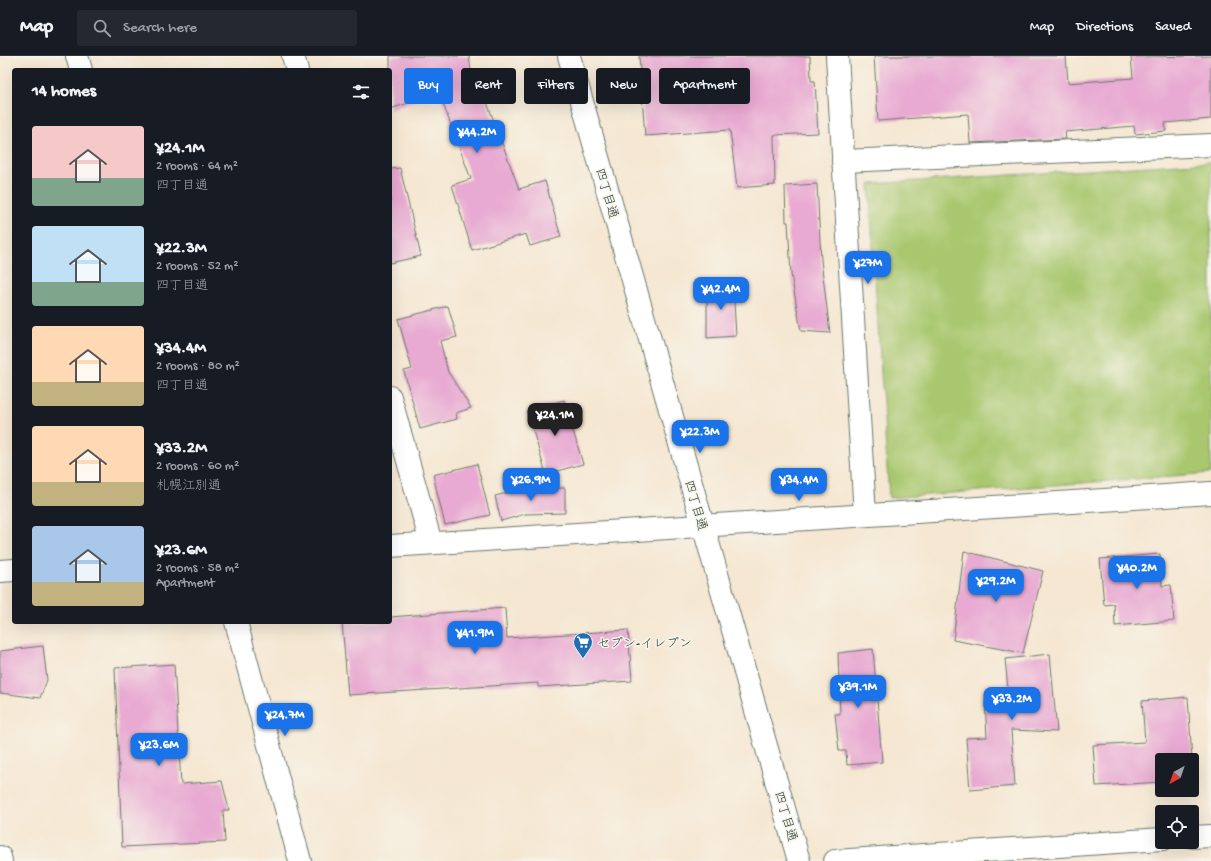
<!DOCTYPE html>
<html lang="en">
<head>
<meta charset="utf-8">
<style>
  body { margin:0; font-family:"Gochi Hand","Klee One",sans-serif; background:#242831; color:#f1f3f6; height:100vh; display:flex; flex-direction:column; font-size:15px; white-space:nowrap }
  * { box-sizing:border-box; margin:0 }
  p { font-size:13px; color:#9ea1a6 }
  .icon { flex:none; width:22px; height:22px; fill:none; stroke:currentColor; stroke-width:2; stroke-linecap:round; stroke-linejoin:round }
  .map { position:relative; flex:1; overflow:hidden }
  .sheet { position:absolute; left:12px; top:12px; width:380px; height:556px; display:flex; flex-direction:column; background:#171b24; border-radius:4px; box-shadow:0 4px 16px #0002 }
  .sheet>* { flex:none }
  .guide { position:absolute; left:404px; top:12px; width:380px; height:36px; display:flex; gap:8px }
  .needle { width:26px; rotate:220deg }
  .fabs { position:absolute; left:1155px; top:697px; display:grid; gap:8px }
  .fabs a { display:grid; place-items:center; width:44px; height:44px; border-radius:4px; background:#171b24; box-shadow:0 4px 16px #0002; font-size:20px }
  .price { position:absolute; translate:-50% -34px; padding:0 9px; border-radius:8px; background:#1a73e8; color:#fff; font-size:13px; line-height:26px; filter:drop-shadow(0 1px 2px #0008) }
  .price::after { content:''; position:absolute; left:50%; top:24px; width:12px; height:9px; margin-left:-6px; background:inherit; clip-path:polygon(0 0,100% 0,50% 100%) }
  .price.active { background:#222; color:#fff }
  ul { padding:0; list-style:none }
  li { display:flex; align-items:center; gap:12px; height:100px; padding:0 20px }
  li span { display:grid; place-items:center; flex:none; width:112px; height:80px; border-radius:4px; color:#555 }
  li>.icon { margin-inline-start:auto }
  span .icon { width:48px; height:48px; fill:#fffc; stroke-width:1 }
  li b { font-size:17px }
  h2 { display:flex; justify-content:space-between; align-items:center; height:48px; padding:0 20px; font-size:17px }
  .chip { padding:0 14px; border-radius:4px; background:#171b24; box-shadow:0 4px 16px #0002; font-size:14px; line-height:36px }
  .chip.active { background:#1a73e8; color:#fff }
  header { display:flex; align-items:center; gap:24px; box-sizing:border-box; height:56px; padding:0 20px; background:#171b24; border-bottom:1px solid #363941 }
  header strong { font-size:19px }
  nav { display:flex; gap:22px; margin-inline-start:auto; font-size:14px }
  .search { width:280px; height:36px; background:#242831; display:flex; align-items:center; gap:10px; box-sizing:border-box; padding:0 14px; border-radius:4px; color:#9ea1a6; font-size:15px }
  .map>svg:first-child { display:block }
  .green { fill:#a9c76e; stroke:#648251 }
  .building { fill:#e8a9d2 }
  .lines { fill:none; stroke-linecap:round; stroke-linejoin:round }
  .minor-casing { stroke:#6a786b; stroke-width:24 }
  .tertiary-casing { stroke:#6a786b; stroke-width:24 }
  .trunk-casing { stroke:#6a786b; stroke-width:24 }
  .minor { stroke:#fff; stroke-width:22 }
  .tertiary { stroke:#fff; stroke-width:22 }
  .trunk { stroke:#fff; stroke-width:22 }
  .labels { text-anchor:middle; stroke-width:3; stroke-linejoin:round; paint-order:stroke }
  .street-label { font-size:13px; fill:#1f3d34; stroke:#f7f3e8 }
  .poi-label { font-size:13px; fill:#1f3d34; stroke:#f7f3e8; text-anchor:start }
</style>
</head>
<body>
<header>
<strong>Map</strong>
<div class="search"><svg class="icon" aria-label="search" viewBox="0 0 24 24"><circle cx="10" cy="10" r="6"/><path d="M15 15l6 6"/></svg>Search here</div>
<nav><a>Map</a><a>Directions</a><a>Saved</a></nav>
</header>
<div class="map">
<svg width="1211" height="805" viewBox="0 0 1211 805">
  <rect width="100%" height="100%" fill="#f7f3e8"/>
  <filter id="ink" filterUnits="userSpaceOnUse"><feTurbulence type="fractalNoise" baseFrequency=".025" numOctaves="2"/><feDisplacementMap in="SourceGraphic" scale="8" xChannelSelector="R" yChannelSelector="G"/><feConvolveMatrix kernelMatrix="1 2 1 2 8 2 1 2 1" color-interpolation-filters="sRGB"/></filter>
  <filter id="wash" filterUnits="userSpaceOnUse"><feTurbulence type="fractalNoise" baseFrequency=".012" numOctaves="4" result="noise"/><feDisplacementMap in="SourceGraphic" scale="16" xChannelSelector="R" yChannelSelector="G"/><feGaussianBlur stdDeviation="0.9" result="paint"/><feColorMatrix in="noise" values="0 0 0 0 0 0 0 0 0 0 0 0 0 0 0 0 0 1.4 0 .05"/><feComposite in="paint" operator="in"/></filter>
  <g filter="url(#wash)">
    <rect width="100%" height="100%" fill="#f5e7d2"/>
    <!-- green -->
    <polygon class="green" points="1211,106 1211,417 889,442 869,128"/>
    <g id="blocks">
      <!-- building -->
      <g class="building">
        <polygon points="390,0 469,0 475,44 485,41 519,133 545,125 561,181 530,190 526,178 472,194 452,129 471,123 439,37 390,53"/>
        <polygon points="639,0 810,0 811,25 815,25 818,77 774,79 775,129 737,132 730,74 645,80"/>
        <polygon points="874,0 1066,0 1068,27 1133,22 1131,1 1211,0 1211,63 1165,67 1166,75 1135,78 1134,70 1065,76 1066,83 970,87 968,58 878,65"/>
        <polygon points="400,112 421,200 390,207 390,113"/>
        <polygon points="817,128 821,204 830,277 801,275 791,218 788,166 786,166 785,130"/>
        <polygon points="733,228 736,280 707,282 707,230"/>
        <polygon points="448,250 457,281 440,285 448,316 471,352 456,357 457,363 420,373 404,315 412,313 398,263"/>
        <polygon points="564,344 583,408 546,418 527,355"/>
        <polygon points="477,408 490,459 445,469 433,419"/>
        <polygon points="565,432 565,457 525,458 501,465 495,440 523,433"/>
        <polygon points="964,495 1043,515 1023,597 953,584"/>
        <polygon points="1160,498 1162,530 1171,529 1174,565 1115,570 1114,548 1104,549 1100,503"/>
        <polygon points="505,552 507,582 628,574 632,625 538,631 538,627 348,639 342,566 390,566 390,561"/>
        <polygon points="43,590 47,624 40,642 0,637 0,595"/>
        <polygon points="873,593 882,706 847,709 846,695 839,695 835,658 840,658 838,597"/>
        <polygon points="1050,598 1057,676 1011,674 1015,730 970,734 966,682 987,681 985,646 1009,643 1005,603"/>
        <polygon points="174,608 181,728 222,725 229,754 223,754 225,786 122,791 115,612"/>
        <polygon points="1188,641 1192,704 1162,704 1162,726 1096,730 1093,689 1145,686 1142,645"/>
      </g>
    </g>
  </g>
  <g filter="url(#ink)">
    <use href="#blocks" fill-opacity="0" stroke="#6a786b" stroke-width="1"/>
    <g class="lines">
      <!-- minor casing -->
      <g class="minor-casing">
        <g id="minor">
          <polyline points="77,0 81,14"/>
          <polyline points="293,0 297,14"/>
          <polyline points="837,0 865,459"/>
          <polyline points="843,105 1211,89"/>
          <polyline points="390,341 431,487"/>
          <polyline points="390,490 1211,437"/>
          <polyline points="0,515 14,514"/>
          <polyline points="236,566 300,805"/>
          <polyline points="0,801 1,805"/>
        </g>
      </g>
      <!-- tertiary casing -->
      <g class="tertiary-casing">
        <polyline id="tertiary" points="569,0 799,805"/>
      </g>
      <!-- trunk casing -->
      <g class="trunk-casing">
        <g id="trunk">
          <polyline points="1192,781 1211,780"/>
          <polyline points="835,805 1162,783"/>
        </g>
      </g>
      <!-- minor -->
      <use href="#minor" class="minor"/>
      <!-- tertiary -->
      <use href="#tertiary" class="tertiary"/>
      <!-- trunk -->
      <use href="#trunk" class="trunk"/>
    </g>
  </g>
  <!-- icons -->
  <defs>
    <g id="supermarket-pin" transform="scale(1)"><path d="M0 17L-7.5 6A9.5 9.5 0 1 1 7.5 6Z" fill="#1f6fb2" stroke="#f7f3e8"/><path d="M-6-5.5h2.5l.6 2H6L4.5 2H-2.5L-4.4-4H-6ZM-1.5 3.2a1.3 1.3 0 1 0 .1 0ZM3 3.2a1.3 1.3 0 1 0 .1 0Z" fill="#fff"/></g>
  </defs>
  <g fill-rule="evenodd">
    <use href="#supermarket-pin" x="583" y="586"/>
  </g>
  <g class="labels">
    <!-- street labels -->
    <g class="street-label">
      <text transform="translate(608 137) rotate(74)" y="5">四丁目通</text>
      <text transform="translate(697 449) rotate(74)" y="5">四丁目通</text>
      <text transform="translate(787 760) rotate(74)" y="5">四丁目通</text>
    </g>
    <!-- poi labels -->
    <g class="poi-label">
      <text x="597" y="591">セブン-イレブン</text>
    </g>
  </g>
</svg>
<div class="fabs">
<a><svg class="needle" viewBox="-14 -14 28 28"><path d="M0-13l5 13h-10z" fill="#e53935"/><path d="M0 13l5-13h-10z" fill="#9ea1a6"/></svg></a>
<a><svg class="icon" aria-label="locate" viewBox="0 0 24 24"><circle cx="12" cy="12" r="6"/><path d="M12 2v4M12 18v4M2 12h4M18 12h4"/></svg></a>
</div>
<b class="price" style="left:477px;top:98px">¥44.2M</b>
<b class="price" style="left:868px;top:229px">¥27M</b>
<b class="price" style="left:721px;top:255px">¥42.4M</b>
<b class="price active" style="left:555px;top:381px">¥24.1M</b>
<b class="price" style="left:700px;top:398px">¥22.3M</b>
<b class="price" style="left:531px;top:446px">¥26.9M</b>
<b class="price" style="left:799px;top:446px">¥34.4M</b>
<b class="price" style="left:1137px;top:534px">¥40.2M</b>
<b class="price" style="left:996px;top:547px">¥29.2M</b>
<b class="price" style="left:475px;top:599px">¥41.9M</b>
<b class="price" style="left:858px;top:653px">¥39.1M</b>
<b class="price" style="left:1012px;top:665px">¥33.2M</b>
<b class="price" style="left:285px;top:681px">¥24.7M</b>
<b class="price" style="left:159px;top:711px">¥23.6M</b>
<div class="guide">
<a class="chip active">Buy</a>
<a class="chip">Rent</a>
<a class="chip">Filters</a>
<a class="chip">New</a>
<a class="chip">Apartment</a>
</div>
<section class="sheet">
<h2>14 homes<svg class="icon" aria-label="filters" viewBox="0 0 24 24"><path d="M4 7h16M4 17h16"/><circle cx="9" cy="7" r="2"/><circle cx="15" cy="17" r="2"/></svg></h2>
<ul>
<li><span style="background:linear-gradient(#f6c9c9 65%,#7fa58c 0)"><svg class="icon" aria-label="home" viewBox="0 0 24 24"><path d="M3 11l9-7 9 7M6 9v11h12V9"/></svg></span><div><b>¥24.1M</b><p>2 rooms · 64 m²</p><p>四丁目通</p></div></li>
<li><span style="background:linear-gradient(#bfe0f5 70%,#7fa58c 0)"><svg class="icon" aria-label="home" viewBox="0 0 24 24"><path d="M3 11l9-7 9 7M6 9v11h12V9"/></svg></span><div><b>¥22.3M</b><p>2 rooms · 52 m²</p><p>四丁目通</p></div></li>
<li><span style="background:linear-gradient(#ffd9b3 70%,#c2b280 0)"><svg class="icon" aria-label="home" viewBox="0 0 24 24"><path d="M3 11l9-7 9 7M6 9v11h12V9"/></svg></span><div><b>¥34.4M</b><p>2 rooms · 80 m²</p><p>四丁目通</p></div></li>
<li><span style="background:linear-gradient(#ffd9b3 70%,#c2b280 0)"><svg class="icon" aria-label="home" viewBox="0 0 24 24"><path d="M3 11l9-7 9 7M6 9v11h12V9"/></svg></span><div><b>¥33.2M</b><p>2 rooms · 60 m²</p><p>札幌江別通</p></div></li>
<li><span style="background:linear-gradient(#a9c7e8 70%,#c2b280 0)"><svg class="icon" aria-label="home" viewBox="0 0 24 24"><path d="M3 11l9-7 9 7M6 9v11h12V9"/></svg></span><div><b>¥23.6M</b><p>2 rooms · 58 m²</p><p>Apartment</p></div></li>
</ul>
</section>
</div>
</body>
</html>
